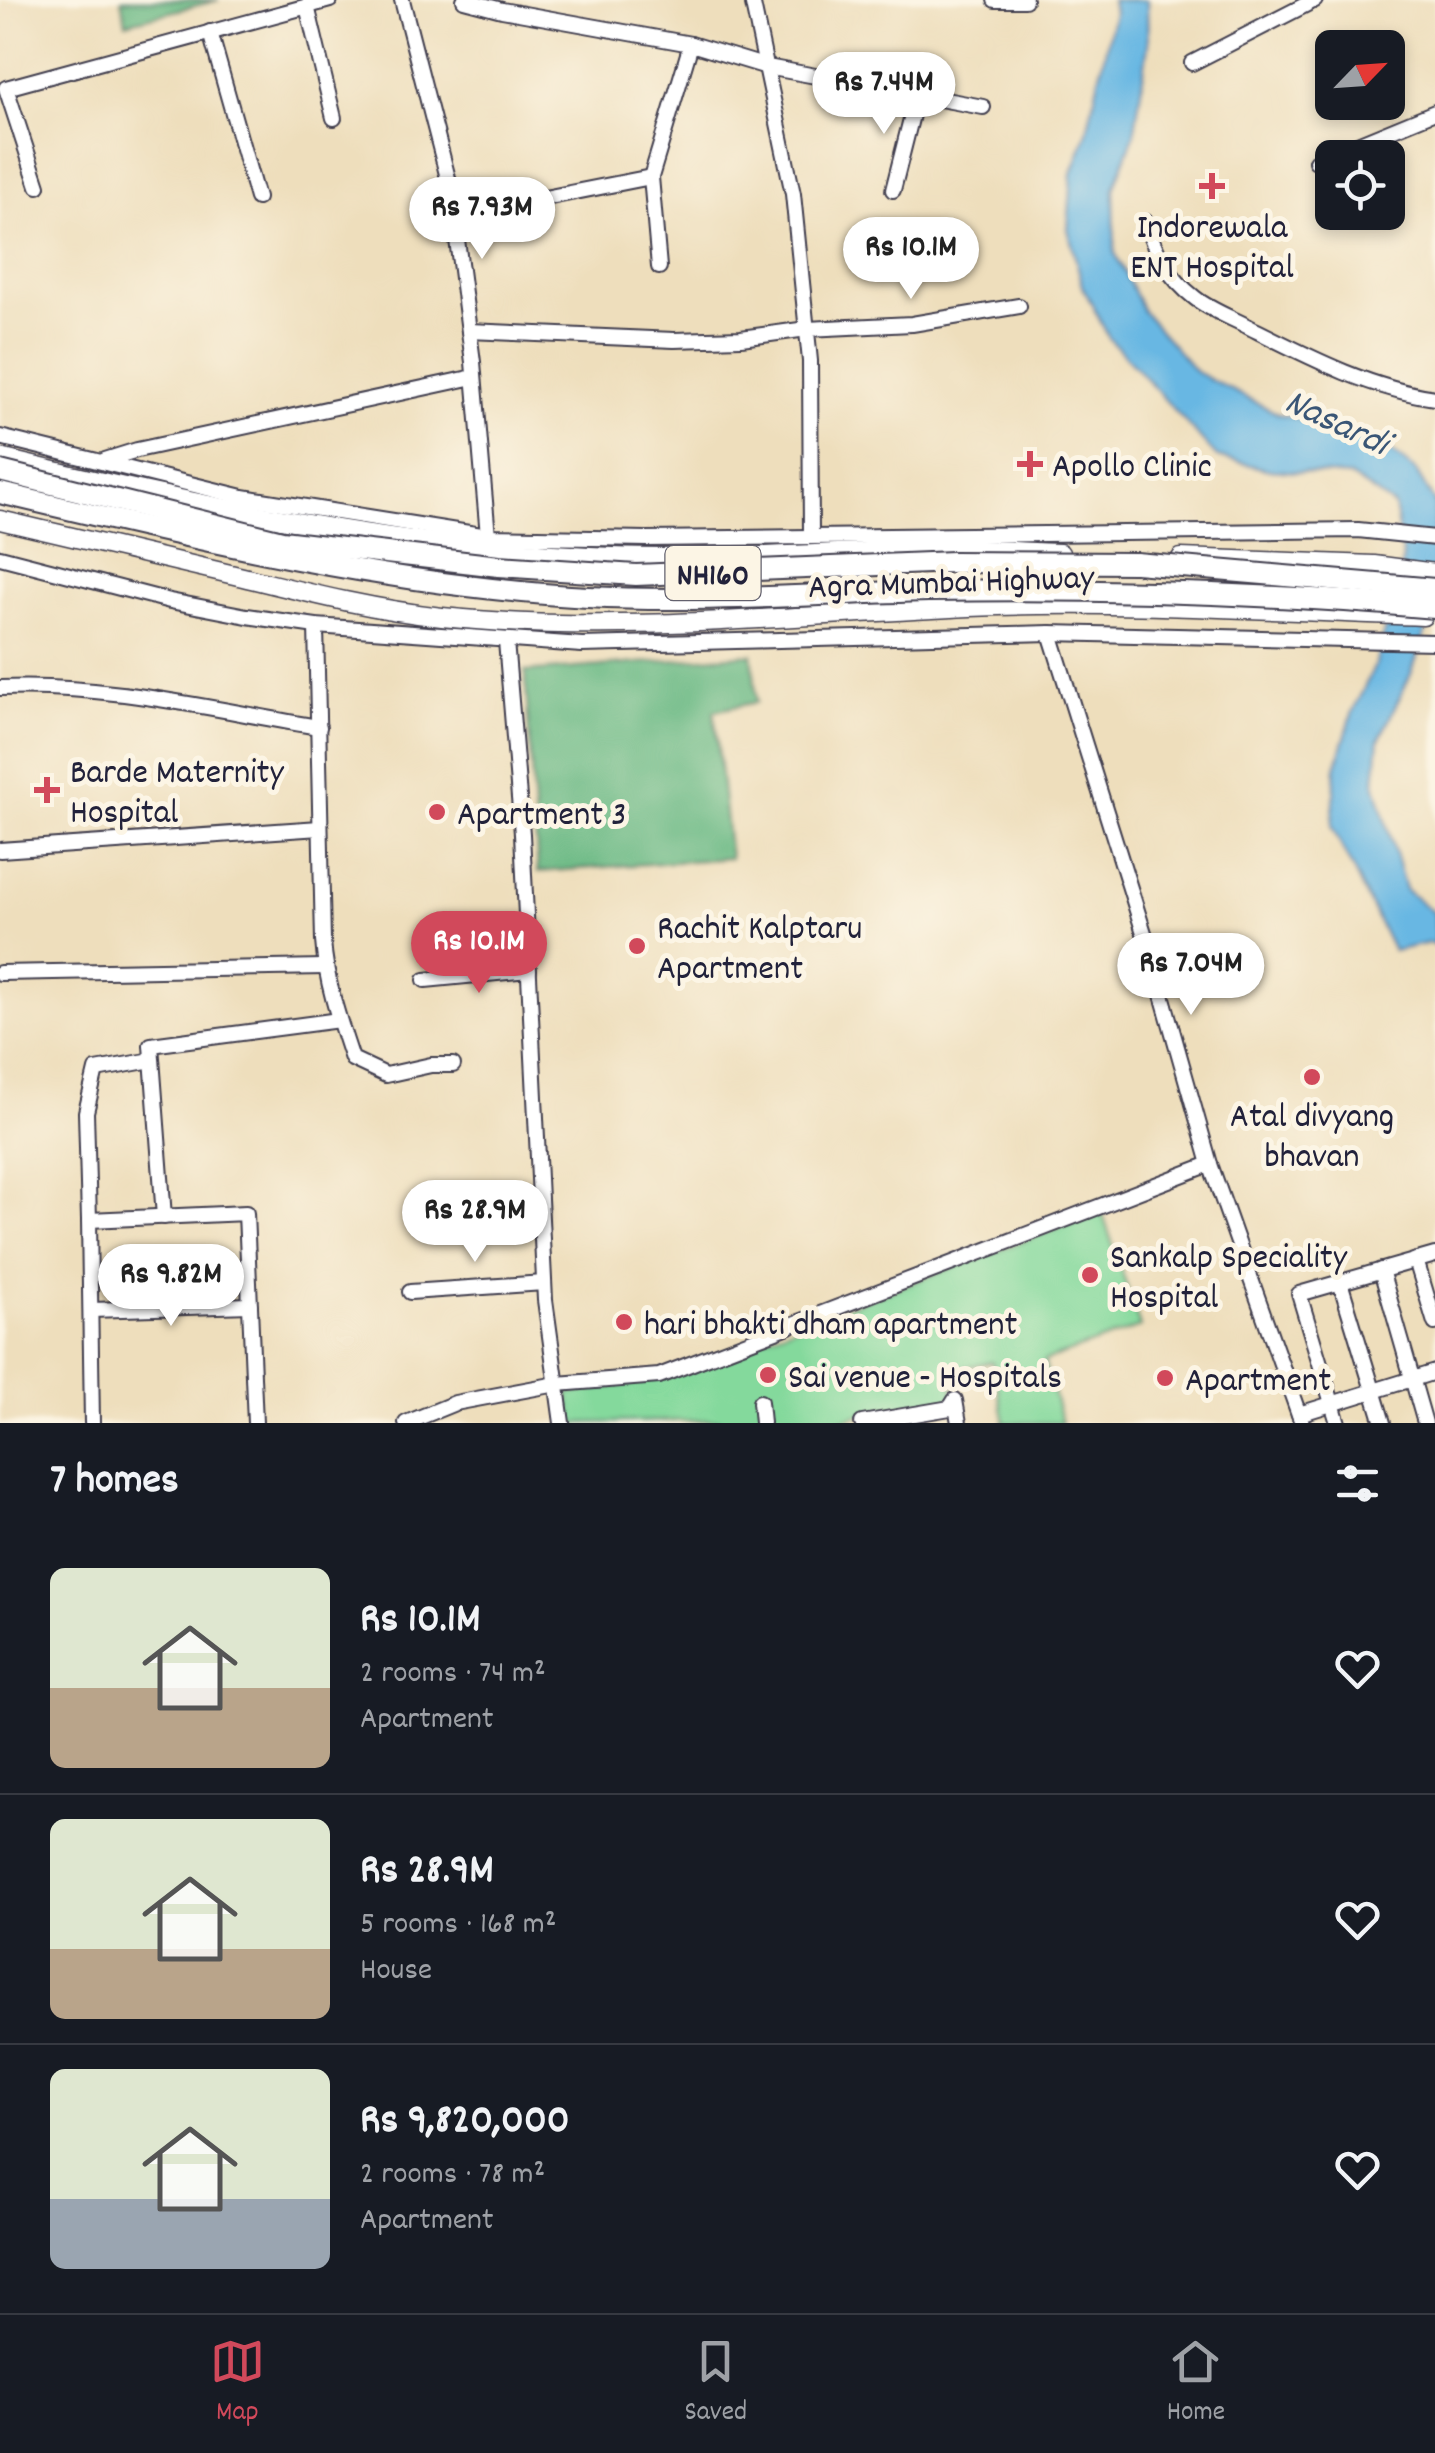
<!DOCTYPE html>
<html lang="en">
<head>
<meta charset="utf-8">
<style>
  body { margin:0; font-family:Dekko,sans-serif; background:#242831; color:#f1f3f6; height:100vh; display:flex; flex-direction:column; font-size:38px; white-space:nowrap }
  * { box-sizing:border-box; margin:0 }
  p { font-size:32px; color:#9ea1a6 }
  .icon { flex:none; width:55px; height:55px; fill:none; stroke:currentColor; stroke-width:2; stroke-linecap:round; stroke-linejoin:round }
  .map { position:relative; height:1423px; overflow:hidden }
  .details { display:flex; flex-direction:column; background:#171b24; flex:1 }
  .details>* { flex:none }
  .needle { width:65px; rotate:65deg }
  .tools { position:absolute; left:1315px; top:30px; display:grid; gap:20px }
  .tools a { display:grid; place-items:center; width:90px; height:90px; border-radius:15px; background:#171b24; box-shadow:0 5px 15px #0003; font-size:50px }
  .price { position:absolute; translate:-50% -85px; padding:0 22px; border-radius:35px; background:#fff; color:#222; font-size:32px; line-height:65px; filter:drop-shadow(0 2px 5px #0008) }
  .price::after { content:''; position:absolute; left:50%; top:60px; width:30px; height:22px; margin-left:-15px; background:inherit; clip-path:polygon(0 0,100% 0,50% 100%) }
  .price.active { background:#d1495b; color:#fff }
  ul { padding:0; list-style:none }
  li { display:flex; align-items:center; gap:30px; height:250px; padding:0 50px }
  li+li { border-top:2px solid #363941 }
  li span { display:grid; place-items:center; flex:none; width:280px; height:200px; border-radius:15px; color:#555 }
  li>.icon { margin-inline-start:auto }
  span .icon { width:120px; height:120px; fill:#fffc; stroke-width:1 }
  li b { font-size:42px }
  h2 { display:flex; justify-content:space-between; align-items:center; height:120px; padding:0 50px; font-size:42px }
  .tab-bar { display:flex; justify-content:space-around; align-items:center; height:140px; border-top:2px solid #363941; background:#171b24; font-size:28px; color:#9ea1a6 }
  .tab-bar a { display:grid; justify-items:center; gap:5px }
  .tab-bar .active { color:#d1495b }
  .map>svg:first-child { display:block }
  .green { fill:#84d99c; stroke:#537e6c; stroke-width:2.5 }
  .forest { fill:#6bb984; stroke:#466e60; stroke-width:2.5 }
  .water { fill:#68b7e3; stroke:#456c8f; stroke-width:2.5 }
  .lines { fill:none; stroke-linecap:round; stroke-linejoin:round }
  .minor-casing { stroke:#413e4e; stroke-width:18 }
  .major-casing { stroke:#413e4e; stroke-width:21 }
  .minor { stroke:#fff; stroke-width:14 }
  .major { stroke:#fff; stroke-width:18 }
  .highway-bridge-casing { stroke:#413e4e; stroke-width:24; stroke-linecap:butt }
  .highway-bridge { stroke:#fff; stroke-width:20 }
  .poi-dot { fill:#d1495b; stroke:#fcf5e5; stroke-width:4 }
  .labels { text-anchor:middle; stroke-width:10; stroke-linejoin:round; paint-order:stroke }
  .shield { fill:#fcf5e5; stroke:#63616e; stroke-width:2.5 }
  .shield-label { font-size:32px; font-weight:bold; fill:#22223b }
  .poi-label { font-size:35px; fill:#22223b; stroke:#fcf5e5; text-anchor:start }
  .street-label { font-size:35px; fill:#22223b; stroke:#fcf5e5 }
  .water-label { font-size:38px; font-style:italic; fill:#3a5676; stroke:#fcf5e5 }
</style>
</head>
<body>
<div class="map">
<svg width="1435" height="1423" viewBox="0 0 1435 1423">
  <rect width="100%" height="100%" fill="#fcf5e5"/>
  <filter id="ink" filterUnits="userSpaceOnUse"><feTurbulence type="fractalNoise" baseFrequency=".01" numOctaves="2"/><feDisplacementMap in="SourceGraphic" scale="20" xChannelSelector="R" yChannelSelector="G"/><feConvolveMatrix kernelMatrix="1 2 1 2 8 2 1 2 1" color-interpolation-filters="sRGB"/></filter>
  <filter id="wash" filterUnits="userSpaceOnUse"><feTurbulence type="fractalNoise" baseFrequency=".0048" numOctaves="4" result="noise"/><feDisplacementMap in="SourceGraphic" scale="40" xChannelSelector="R" yChannelSelector="G"/><feGaussianBlur stdDeviation="2.25" result="paint"/><feColorMatrix in="noise" values="0 0 0 0 0 0 0 0 0 0 0 0 0 0 0 0 0 1.4 0 .05"/><feComposite in="paint" operator="in"/></filter>
  <g filter="url(#wash)">
    <rect width="100%" height="100%" fill="#eedebc"/>
    <!-- green -->
    <polygon class="green" points="1102,1212 1140,1327 1044,1361 1062,1423 1002,1423 1005,1422 992,1362 950,1370 955,1400 859,1415 833,1423 721,1423 720,1420 573,1423 568,1393 644,1382"/>
    <!-- forest -->
    <g class="forest">
      <polygon points="121,0 219,0 126,23"/>
      <polygon points="752,654 757,702 714,711 730,858 538,872 525,672"/>
    </g>
    <!-- water -->
    <polygon class="water" points="1112,0 1147,0 1148,45 1134,135 1114,189 1115,253 1143,311 1196,372 1279,414 1343,429 1391,451 1416,471 1435,503 1435,587 1432,613 1411,674 1379,740 1375,782 1405,889 1435,914 1435,946 1429,943 1393,951 1332,827 1336,767 1353,711 1376,663 1403,558 1394,506 1350,476 1270,470 1217,457 1109,338 1083,287 1068,229 1072,173 1086,135 1114,13"/>
  </g>
  <g filter="url(#ink)">
    <g class="lines">
      <!-- minor casing -->
      <g class="minor-casing">
        <g id="minor">
          <polyline points="402,0 450,186 473,362 488,536"/>
          <polyline points="464,0 502,10 691,44 767,67 983,107"/>
          <polyline points="752,0 793,194 810,361 811,535"/>
          <polyline points="995,0 1025,0"/>
          <polyline points="307,6 334,118"/>
          <polyline points="210,32 257,198"/>
          <polyline points="1192,63 1315,0"/>
          <polyline points="1316,161 1435,112"/>
          <polyline points="38,186 6,88 330,0"/>
          <polyline points="893,190 917,95"/>
          <polyline points="454,216 651,177"/>
          <path d="M1146 222C1155 253 1169 278 1195 298 1210 310 1232 318 1249 327 1309 357 1368 388 1435 398"/>
          <polyline points="659,267 651,177 691,44"/>
          <polyline points="469,331 674,340 741,338 807,329 912,324 1019,306"/>
          <polyline points="0,437 243,497 488,536 647,539 1358,530 1435,538"/>
          <polyline points="105,460 137,450 474,377"/>
          <polyline points="0,557 170,601 247,616 316,626 582,645 1050,633 1435,642"/>
          <path d="M316 626 323 941C326 982 339 1020 352 1059L386 1075 431 1065H453"/>
          <polyline points="1050,633 1150,952 1210,1164 1302,1423"/>
          <polyline points="506,641 522,834 545,1300 562,1423"/>
          <path d="M0 688C106 683 215 710 319 727"/>
          <polyline points="0,850 320,828"/>
          <polyline points="0,973 325,967"/>
          <polyline points="425,980 529,970"/>
          <polyline points="164,1217 151,1045 339,1020"/>
          <polyline points="89,1220 86,1112 96,1070 152,1060"/>
          <polyline points="1416,1260 1435,1323"/>
          <polyline points="1381,1270 1425,1423"/>
          <polyline points="1340,1282 1383,1423"/>
          <polyline points="410,1292 544,1283"/>
          <polyline points="91,1310 250,1305"/>
          <polyline points="760,1402 762,1423"/>
          <polyline points="1299,1414 1435,1372"/>
          <polyline points="92,1423 89,1220 246,1213 255,1423"/>
          <polyline points="406,1423 455,1403 557,1384 659,1376 1210,1164"/>
          <polyline points="862,1423 950,1408 955,1400 959,1423"/>
          <polyline points="1338,1423 1299,1294 1435,1255"/>
        </g>
      </g>
      <!-- major casing -->
      <g class="major-casing">
        <g id="major">
          <path d="M0 458C202 507 404 550 613 557 724 561 835 551 946 550 984 549 1022 552 1060 553"/>
          <path d="M0 520C81 539 162 558 243 577 308 593 375 610 442 617 618 635 795 615 970 607 1121 600 1273 611 1423 616"/>
          <polyline points="1181,558 1374,565 1435,573"/>
        </g>
      </g>
      <!-- minor -->
      <use href="#minor" class="minor"/>
      <!-- major -->
      <use href="#major" class="major"/>
      <!-- highway-bridge casing -->
      <g class="highway-bridge-casing">
        <g id="highway-bridge">
          <polyline points="0,471 282,541 499,566 636,575 953,562 1136,563 1435,589"/>
          <path d="M0 493C194 539 389 586 588 597 702 603 815 594 928 591 1098 588 1266 593 1435 608"/>
        </g>
      </g>
      <!-- highway-bridge -->
      <use href="#highway-bridge" class="highway-bridge"/>
    </g>
  </g>
  <!-- markers -->
  <g class="poi-dot">
    <path d="M1207 171h10v10h10v10h-10v10h-10v-10h-10v-10h10z"/>
    <path d="M1025 449h10v10h10v10h-10v10h-10v-10h-10v-10h10z"/>
    <path d="M42 775h10v10h10v10h-10v10h-10v-10h-10v-10h10z"/>
    <circle cx="437" cy="812" r="10"/>
    <circle cx="637" cy="946" r="10"/>
    <circle cx="1312" cy="1077" r="10"/>
    <circle cx="1090" cy="1275" r="10"/>
    <circle cx="624" cy="1322" r="10"/>
    <circle cx="768" cy="1375" r="10"/>
    <circle cx="1165" cy="1378" r="10"/>
  </g>
  <g class="labels">
    <!-- shield labels -->
    <rect class="shield" x="665.5" y="546" width="95" height="54" rx="8"/>
    <g class="shield-label">
      <text x="713" y="584">NH160</text>
    </g>
    <!-- poi labels -->
    <g class="poi-label">
      <text x="1212" y="237" text-anchor="middle">Indorewala<tspan x="1212" dy="40">ENT Hospital</tspan></text>
      <text x="1052" y="476">Apollo Clinic</text>
      <text x="70" y="782">Barde Maternity<tspan x="70" dy="40">Hospital</tspan></text>
      <text x="457" y="824">Apartment 3</text>
      <text x="657" y="938">Rachit Kalptaru<tspan x="657" dy="40">Apartment</tspan></text>
      <text x="1312" y="1126" text-anchor="middle">Atal divyang<tspan x="1312" dy="40">bhavan</tspan></text>
      <text x="1110" y="1267">Sankalp Speciality<tspan x="1110" dy="40">Hospital</tspan></text>
      <text x="644" y="1334">hari bhakti dham apartment</text>
      <text x="788" y="1387">Sai venue - Hospitals</text>
      <text x="1185" y="1390">Apartment</text>
    </g>
    <!-- street labels -->
    <g class="street-label">
      <text transform="translate(951 580) rotate(-2)" y="12">Agra Mumbai Highway</text>
    </g>
    <!-- water labels -->
    <g class="water-label">
      <text transform="translate(1338 420) rotate(25)" y="13">Nasardi</text>
    </g>
  </g>
</svg>
<div class="tools">
<a><svg class="needle" viewBox="-14 -14 28 28"><path d="M0-13l5 13h-10z" fill="#e53935"/><path d="M0 13l5-13h-10z" fill="#9ea1a6"/></svg></a>
<a><svg class="icon" aria-label="locate" viewBox="0 0 24 24"><circle cx="12" cy="12" r="6"/><path d="M12 2v4M12 18v4M2 12h4M18 12h4"/></svg></a>
</div>
<b class="price" style="left:884px;top:137px">Rs 7.44M</b>
<b class="price" style="left:482px;top:262px">Rs 7.93M</b>
<b class="price" style="left:911px;top:302px">Rs 10.1M</b>
<b class="price active" style="left:479px;top:996px">Rs 10.1M</b>
<b class="price" style="left:1191px;top:1018px">Rs 7.04M</b>
<b class="price" style="left:475px;top:1265px">Rs 28.9M</b>
<b class="price" style="left:171px;top:1329px">Rs 9.82M</b>
</div>
<section class="details">
<h2>7 homes<svg class="icon" aria-label="filters" viewBox="0 0 24 24"><path d="M4 7h16M4 17h16"/><circle cx="9" cy="7" r="2"/><circle cx="15" cy="17" r="2"/></svg></h2>
<ul>
<li><span style="background:linear-gradient(#dfe7d0 60%,#b9a48a 0)"><svg class="icon" aria-label="home" viewBox="0 0 24 24"><path d="M3 11l9-7 9 7M6 9v11h12V9"/></svg></span><div><b>Rs 10.1M</b><p>2 rooms · 74 m²</p><p>Apartment</p></div><svg class="icon" aria-label="heart" viewBox="0 0 24 24"><path d="M12 20l-8-8c-3-5 5-10 8-4 3-6 11-1 8 4z"/></svg></li>
<li><span style="background:linear-gradient(#dfe7d0 65%,#b9a48a 0)"><svg class="icon" aria-label="home" viewBox="0 0 24 24"><path d="M3 11l9-7 9 7M6 9v11h12V9"/></svg></span><div><b>Rs 28.9M</b><p>5 rooms · 168 m²</p><p>House</p></div><svg class="icon" aria-label="heart" viewBox="0 0 24 24"><path d="M12 20l-8-8c-3-5 5-10 8-4 3-6 11-1 8 4z"/></svg></li>
<li><span style="background:linear-gradient(#dfe7d0 65%,#9aa5b1 0)"><svg class="icon" aria-label="home" viewBox="0 0 24 24"><path d="M3 11l9-7 9 7M6 9v11h12V9"/></svg></span><div><b>Rs 9,820,000</b><p>2 rooms · 78 m²</p><p>Apartment</p></div><svg class="icon" aria-label="heart" viewBox="0 0 24 24"><path d="M12 20l-8-8c-3-5 5-10 8-4 3-6 11-1 8 4z"/></svg></li>
</ul>
</section>
<nav class="tab-bar">
<a class="active"><svg class="icon" aria-label="map" viewBox="0 0 24 24"><path d="M3 6l6-2 6 2 6-2v14l-6 2-6-2-6 2zM9 4v14M15 6v14"/></svg>Map</a>
<a><svg class="icon" aria-label="saved" viewBox="0 0 24 24"><path d="M7 4h10v16l-5-4-5 4z"/></svg>Saved</a>
<a><svg class="icon" aria-label="home" viewBox="0 0 24 24"><path d="M3 11l9-7 9 7M6 9v11h12V9"/></svg>Home</a>
</nav>
</body>
</html>
